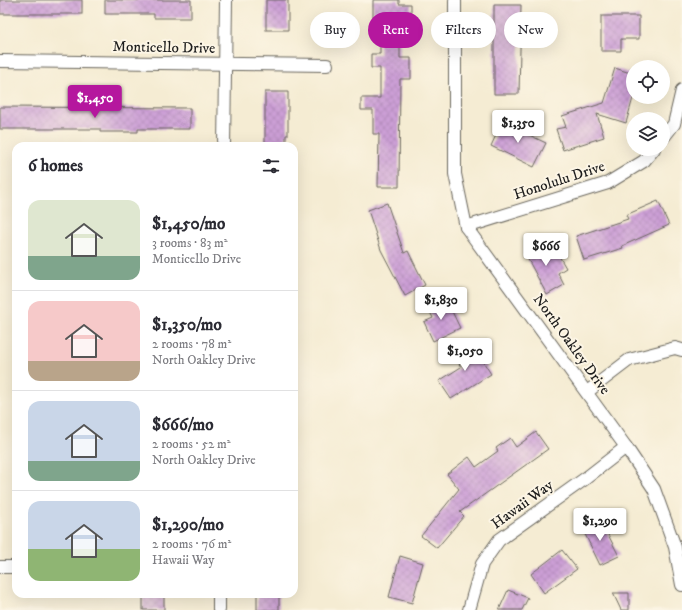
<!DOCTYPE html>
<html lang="en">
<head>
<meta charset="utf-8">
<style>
  body { margin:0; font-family:"IM FELL DW Pica",serif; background:#f7f7f7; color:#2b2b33; height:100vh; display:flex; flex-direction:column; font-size:15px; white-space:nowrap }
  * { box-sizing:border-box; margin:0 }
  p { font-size:13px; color:#7c7c81 }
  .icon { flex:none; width:22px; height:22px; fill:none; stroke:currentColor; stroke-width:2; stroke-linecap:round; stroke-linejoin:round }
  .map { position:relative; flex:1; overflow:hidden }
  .drawer { position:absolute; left:12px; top:142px; width:286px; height:456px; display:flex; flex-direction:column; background:#fff; border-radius:12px; box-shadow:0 4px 16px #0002 }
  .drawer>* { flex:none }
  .banner { position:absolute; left:310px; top:12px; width:312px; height:36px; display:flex; gap:8px }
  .buttons { position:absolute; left:626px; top:60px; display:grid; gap:8px }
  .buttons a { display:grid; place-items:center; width:44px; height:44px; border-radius:50%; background:#fff; box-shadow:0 4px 16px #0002; font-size:20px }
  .price { position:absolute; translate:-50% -34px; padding:0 9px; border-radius:4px; background:#fff; color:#222; font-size:13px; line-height:26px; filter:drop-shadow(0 1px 2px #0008) }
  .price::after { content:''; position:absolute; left:50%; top:24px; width:12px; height:9px; margin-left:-6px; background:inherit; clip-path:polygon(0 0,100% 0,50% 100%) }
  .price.on { background:#b5179e; color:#fff }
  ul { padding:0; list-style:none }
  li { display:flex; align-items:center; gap:12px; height:100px; padding:0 16px }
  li+li { border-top:1px solid #e1e1e2 }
  li span { display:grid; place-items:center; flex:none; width:112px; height:80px; border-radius:12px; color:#555 }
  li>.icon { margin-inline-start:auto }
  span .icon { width:48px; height:48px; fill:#fffc; stroke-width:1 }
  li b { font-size:17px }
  h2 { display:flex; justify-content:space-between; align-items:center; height:48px; padding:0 16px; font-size:17px }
  .pill { padding:0 14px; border-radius:18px; background:#fff; box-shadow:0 4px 16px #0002; font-size:14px; line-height:36px }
  .pill.on { background:#b5179e; color:#fff }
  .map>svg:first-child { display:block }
  .building { fill:url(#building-cross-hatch) }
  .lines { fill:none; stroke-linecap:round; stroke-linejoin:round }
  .street-casing { stroke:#68655c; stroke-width:14 }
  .street { stroke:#fff; stroke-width:12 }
  .labels { text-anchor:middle; stroke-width:4; stroke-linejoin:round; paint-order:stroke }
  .street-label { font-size:15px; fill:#1c1c1c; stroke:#fcf5e5 }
</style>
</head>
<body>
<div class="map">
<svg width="682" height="610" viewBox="0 0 682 610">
  <defs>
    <pattern id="building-cross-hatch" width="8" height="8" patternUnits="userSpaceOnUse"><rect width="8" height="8" fill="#cc9fd6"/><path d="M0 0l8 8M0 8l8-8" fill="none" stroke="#af88b7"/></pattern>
  </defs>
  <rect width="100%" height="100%" fill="#fcf5e5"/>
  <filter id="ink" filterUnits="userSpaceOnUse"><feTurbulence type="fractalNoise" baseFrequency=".025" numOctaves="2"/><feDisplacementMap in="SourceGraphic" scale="8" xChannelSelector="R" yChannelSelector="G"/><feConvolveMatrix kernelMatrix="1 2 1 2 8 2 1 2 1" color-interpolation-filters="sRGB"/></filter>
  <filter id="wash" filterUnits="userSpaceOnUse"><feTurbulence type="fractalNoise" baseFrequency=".012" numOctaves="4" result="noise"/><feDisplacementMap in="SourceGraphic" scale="16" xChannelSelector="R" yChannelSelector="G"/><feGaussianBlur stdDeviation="0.9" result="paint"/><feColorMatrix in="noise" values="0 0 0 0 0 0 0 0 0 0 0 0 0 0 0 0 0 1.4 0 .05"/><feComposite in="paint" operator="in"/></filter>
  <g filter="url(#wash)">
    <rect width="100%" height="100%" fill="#f5ecd3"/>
    <g id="blocks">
      <!-- building -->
      <g class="building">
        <rect x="0" y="0" width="82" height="14"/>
        <polygon points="105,0 191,0 191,18 154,18 154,14 105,14"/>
        <rect x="266" y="0" width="22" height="30"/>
        <polygon points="373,0 399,0 399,4 411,4 411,24 400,24 400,58 411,58 411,79 400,79 399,187 378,187 379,134 373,134 373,110 361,110 361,98 380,98 380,68 371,68 371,54 380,54 380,24 373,24"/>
        <polygon points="494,5 521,5 519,94 494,94"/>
        <polygon points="601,16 639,16 639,39 621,39 621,51 601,51"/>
        <polygon points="615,68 633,74 633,98 626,123 597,114 604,137 563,150 556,129 566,127 562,116 604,103"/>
        <polygon points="265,92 288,92 288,135 286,135 286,146 265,146"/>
        <polygon points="0,107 190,108 190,129 138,129 138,132 100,132 100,129 0,129"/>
        <polygon points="502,122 546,143 534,167 491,146"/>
        <polygon points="658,201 669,225 622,246 623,248 584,260 576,236 628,219 626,215"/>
        <polygon points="387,203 404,253 408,251 425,285 405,296 381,250 368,210"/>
        <polygon points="541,243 547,253 555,249 566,268 558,273 564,285 547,295 524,252"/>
        <polygon points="446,299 460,328 433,341 424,322 433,318 428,308"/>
        <polygon points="472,344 491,374 451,399 439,381 461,367 454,355"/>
        <polygon points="536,432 548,449 460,512 464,516 437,548 421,536 459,489 447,474 469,457 476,467 498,451 496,448 510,438 516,447"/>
        <polygon points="600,519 619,556 600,565 582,528"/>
        <polygon points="562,550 577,569 544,593 531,574"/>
        <polygon points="400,556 423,563 412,603 389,597"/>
        <polygon points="508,590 528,598 522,610 499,610"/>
        <polygon points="613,593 629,593 629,610 621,610"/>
        <rect x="257" y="594" width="22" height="16"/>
        <rect x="143" y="596" width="21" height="14"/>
      </g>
    </g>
  </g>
  <g filter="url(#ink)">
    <use href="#blocks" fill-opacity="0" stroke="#68655c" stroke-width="1"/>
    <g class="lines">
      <!-- street casing -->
      <g class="street-casing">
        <g id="street">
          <polyline points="455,0 455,174 466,227 626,447 654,489 675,547 682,585"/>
          <polyline points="0,61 327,65"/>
          <polyline points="663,138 674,124 682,90"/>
          <polyline points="224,146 226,0"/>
          <polyline points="466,227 608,183 644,161 654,149"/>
          <polyline points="587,392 629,360 675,348 682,350"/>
          <polyline points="0,567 16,567"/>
          <polyline points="219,610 219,594"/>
          <polyline points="469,610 482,564 499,540 586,478 626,447"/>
        </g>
      </g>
      <!-- street -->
      <use href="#street" class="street"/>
    </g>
  </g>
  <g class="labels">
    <!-- street labels -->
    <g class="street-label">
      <text transform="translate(164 47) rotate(1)" y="5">Monticello Drive</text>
      <text transform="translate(559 180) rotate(-18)" y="5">Honolulu Drive</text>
      <text transform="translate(572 344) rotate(54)" y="5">North Oakley Drive</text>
      <text transform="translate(522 504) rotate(-36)" y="5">Hawaii Way</text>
    </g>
  </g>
</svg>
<div class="buttons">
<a><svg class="icon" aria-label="locate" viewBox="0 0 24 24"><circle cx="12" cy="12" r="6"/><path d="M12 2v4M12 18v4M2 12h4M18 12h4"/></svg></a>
<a><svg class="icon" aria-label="layers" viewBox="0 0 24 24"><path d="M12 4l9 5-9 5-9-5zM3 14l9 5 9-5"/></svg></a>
</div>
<b class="price on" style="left:95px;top:119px">$1,450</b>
<b class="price" style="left:518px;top:144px">$1,350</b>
<b class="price" style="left:546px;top:267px">$666</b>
<b class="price" style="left:441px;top:321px">$1,830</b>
<b class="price" style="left:465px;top:372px">$1,050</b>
<b class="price" style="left:600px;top:542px">$1,290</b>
<div class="banner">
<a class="pill">Buy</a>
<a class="pill on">Rent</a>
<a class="pill">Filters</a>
<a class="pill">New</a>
</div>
<section class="drawer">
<h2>6 homes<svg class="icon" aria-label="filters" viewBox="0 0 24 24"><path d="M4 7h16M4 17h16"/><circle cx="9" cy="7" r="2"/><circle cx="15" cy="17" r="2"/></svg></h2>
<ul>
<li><span style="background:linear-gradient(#dfe7d0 70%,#7fa58c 0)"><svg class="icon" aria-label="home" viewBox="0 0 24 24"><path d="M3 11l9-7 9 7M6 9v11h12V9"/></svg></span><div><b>$1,450/mo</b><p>3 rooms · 83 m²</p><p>Monticello Drive</p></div></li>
<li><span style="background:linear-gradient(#f6c9c9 75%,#b9a48a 0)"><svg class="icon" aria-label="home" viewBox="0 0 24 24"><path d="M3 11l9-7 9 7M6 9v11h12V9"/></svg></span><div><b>$1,350/mo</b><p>2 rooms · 78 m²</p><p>North Oakley Drive</p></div></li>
<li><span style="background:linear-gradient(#c9d6e8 75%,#7fa58c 0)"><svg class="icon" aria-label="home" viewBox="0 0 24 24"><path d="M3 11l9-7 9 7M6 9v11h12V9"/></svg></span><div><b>$666/mo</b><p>2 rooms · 52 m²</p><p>North Oakley Drive</p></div></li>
<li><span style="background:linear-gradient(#c9d6e8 60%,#8fb573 0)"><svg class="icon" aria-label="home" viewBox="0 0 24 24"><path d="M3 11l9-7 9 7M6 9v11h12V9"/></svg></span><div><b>$1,290/mo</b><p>2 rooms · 76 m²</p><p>Hawaii Way</p></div></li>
</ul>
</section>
</div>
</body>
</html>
